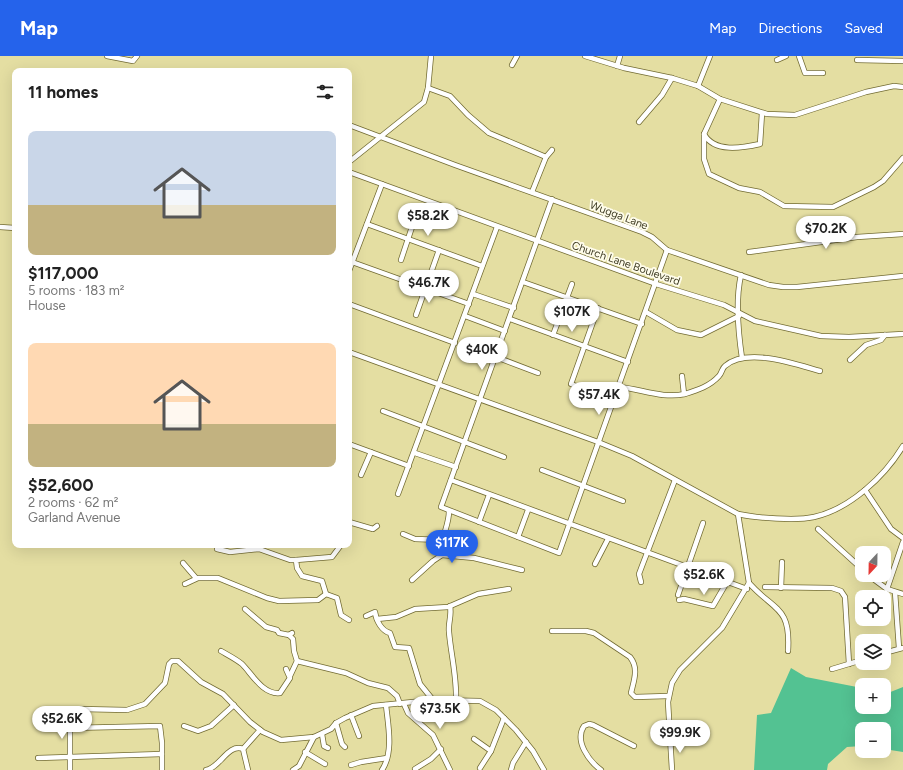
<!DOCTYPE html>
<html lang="en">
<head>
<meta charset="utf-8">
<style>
  body { margin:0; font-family:Figtree,sans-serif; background:#f2f2f2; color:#222; height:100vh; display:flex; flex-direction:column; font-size:15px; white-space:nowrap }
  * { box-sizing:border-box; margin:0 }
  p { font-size:13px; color:#767676 }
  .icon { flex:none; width:22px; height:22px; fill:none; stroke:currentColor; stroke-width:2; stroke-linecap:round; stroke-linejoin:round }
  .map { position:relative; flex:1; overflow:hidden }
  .side { position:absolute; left:12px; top:12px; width:340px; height:480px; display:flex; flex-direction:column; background:#fff; border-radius:8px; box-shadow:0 4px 16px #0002 }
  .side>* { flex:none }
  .needle { width:26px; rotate:202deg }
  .buttons { position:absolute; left:855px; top:490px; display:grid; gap:8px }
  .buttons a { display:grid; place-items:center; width:36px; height:36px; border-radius:8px; background:#fff; box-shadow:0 4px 16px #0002; font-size:20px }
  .price { position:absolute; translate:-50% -34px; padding:0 9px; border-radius:14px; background:#fff; color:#222; font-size:13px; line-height:26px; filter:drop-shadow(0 1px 2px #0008) }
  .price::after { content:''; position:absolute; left:50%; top:24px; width:12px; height:9px; margin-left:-6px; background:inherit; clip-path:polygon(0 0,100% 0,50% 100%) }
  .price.active { background:#2563eb; color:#fff }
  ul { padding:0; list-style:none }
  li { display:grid; align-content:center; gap:8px; height:212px; padding:0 16px }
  li span { display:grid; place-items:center; height:124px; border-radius:8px; color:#555 }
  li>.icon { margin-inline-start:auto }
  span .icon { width:72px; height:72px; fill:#fffc; stroke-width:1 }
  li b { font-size:17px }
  h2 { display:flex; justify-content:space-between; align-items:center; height:48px; padding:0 16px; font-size:17px }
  header { display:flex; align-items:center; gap:24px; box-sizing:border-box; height:56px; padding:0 20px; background:#2563eb; color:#fff }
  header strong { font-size:19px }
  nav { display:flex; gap:22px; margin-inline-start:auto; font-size:14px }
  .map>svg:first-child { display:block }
  .forest { fill:#53c292 }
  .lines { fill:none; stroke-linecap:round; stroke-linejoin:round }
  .minor-casing { stroke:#726b33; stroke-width:6 }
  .minor { stroke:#fff; stroke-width:4.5 }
  .labels { text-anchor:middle; stroke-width:3.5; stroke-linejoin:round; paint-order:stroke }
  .street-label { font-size:11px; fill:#413e26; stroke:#fffdeb }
</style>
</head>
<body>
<header>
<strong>Map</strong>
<nav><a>Map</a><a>Directions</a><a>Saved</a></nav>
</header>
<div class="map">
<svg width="903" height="714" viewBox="0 0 903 714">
  <rect width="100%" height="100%" fill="#e4dea2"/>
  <!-- forest -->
  <polygon class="forest" points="791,612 806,621 862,632 862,651 884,651 884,636 888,637 903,631 903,696 884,693 884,673 862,673 862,690 847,691 828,708 827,714 754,714 757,659 771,657"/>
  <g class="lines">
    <!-- minor casing -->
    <g class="minor-casing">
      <g id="minor">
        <polyline points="107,0 133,5 137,0"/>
        <polyline points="585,0 624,12 672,22 698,30 720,43 767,58 795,59 866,36 894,30 903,31"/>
        <polyline points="799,0 805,17 823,17"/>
        <polyline points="777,4 786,0"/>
        <polyline points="857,4 903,5"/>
        <polyline points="512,9 517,0"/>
        <polyline points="617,10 620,0"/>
        <polyline points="698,30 710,0"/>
        <polyline points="428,32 450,40 468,59 489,77 546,101"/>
        <path d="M720 43 704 78C714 97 742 92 760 88L762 57"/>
        <polyline points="639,66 662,39 672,22"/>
        <polyline points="349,69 455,109 642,176 652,181 667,194 769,229 783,231 797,231 903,220"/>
        <polyline points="704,78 704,103 709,118 739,132 760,136 784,150 833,151 874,131 883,125 903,102"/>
        <polyline points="349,106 424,46 428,32 431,0"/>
        <polyline points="349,116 656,228 724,249 755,265 821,280 849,281 903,278"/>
        <polyline points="532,136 546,101 552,94"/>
        <polyline points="552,143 441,451 559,497 667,194"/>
        <polyline points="367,168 482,210"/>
        <polyline points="0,171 15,172"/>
        <polyline points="749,196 857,181 903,178"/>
        <polyline points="401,204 412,171"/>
        <polyline points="352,206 469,248"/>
        <polyline points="349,215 382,128"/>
        <path d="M741 219C735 245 738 275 742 302"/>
        <polyline points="523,226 642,268"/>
        <polyline points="473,238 514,252"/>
        <polyline points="349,248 455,287"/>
        <polyline points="598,252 571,328 614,344"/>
        <polyline points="646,256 677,274 701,279 739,260"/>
        <polyline points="416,259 439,194"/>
        <polyline points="465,260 505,275"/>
        <polyline points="510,263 628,306"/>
        <polyline points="553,279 572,228"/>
        <path d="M349 296 598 386 632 400 738 458C757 462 796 465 814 461 850 453 885 420 903 390"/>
        <polyline points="496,301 538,317"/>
        <polyline points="850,304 866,289 881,284 885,279"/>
        <polyline points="682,320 684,338"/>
        <path d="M619 331C641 333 663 343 685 338 698 334 710 330 719 320 722 317 722 312 725 310 747 291 795 308 820 315"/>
        <polyline points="383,355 504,401"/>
        <polyline points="349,388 409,410"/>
        <polyline points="415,397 456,411"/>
        <polyline points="542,414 623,445"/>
        <polyline points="361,419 371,396"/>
        <polyline points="451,424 747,533"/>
        <polyline points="865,434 891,473 903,482"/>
        <polyline points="398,438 497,171"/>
        <path d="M449 455C449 471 440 481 442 499L474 502 522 514"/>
        <polyline points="349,466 373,473 377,470"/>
        <polyline points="479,466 489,439"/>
        <polyline points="818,473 862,513"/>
        <polyline points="403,478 415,483 442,484"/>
        <polyline points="518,481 528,454"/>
        <polyline points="217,493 230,496 259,493 290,504 296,504"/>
        <polyline points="183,507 196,522"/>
        <polyline points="595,508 608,483"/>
        <polyline points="868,519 887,533 903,538"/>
        <polyline points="412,524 433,505 442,499"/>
        <polyline points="641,526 639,518 642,510 675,424"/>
        <path d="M749 527C774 555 791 550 788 595"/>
        <polyline points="185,528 198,522 218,522 267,542 279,545 318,544 326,538 337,542 341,559 349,564"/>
        <polyline points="765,531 832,532 841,535 845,541 849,608"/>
        <polyline points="781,532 782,506"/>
        <polyline points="887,533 903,486"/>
        <polyline points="895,536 899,592"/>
        <polyline points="326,538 322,525 302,520 297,512 296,504 332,501 341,489"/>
        <polyline points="678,539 703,467"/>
        <polyline points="679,544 684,543 713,550 727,526"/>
        <path d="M450 550C452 559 448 567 449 576 451 599 457 621 456 645"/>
        <polyline points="245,553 266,571 277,574 279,577 289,579 292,577"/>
        <path d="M366 560 375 556C376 565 382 575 390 577L395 591 409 592 420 628 433 644"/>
        <polyline points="377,563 396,561 415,553 448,551 478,538 509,533"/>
        <path d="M552 575H586L594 577 630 601C639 612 634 624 631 637L635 641 668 640"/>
        <polyline points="289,579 293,583 294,595 297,605 290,620"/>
        <path d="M221 595C228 599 236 603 242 608 252 618 263 639 280 637L290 622 286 613"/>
        <polyline points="884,597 903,592"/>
        <polyline points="297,605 346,617 368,627 388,632 397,640 400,648"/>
        <polyline points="832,613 862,604"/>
        <polyline points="404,648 408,657 433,679 450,714"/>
        <polyline points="351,659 359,680"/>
        <polyline points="336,667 342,688 345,691"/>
        <polyline points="184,670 198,675 211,670 234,649"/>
        <polyline points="70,672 160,670 162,687 162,714"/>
        <polyline points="322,678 324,690 328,692"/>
        <polyline points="474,683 491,695"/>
        <polyline points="243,693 260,674"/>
        <polyline points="305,696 325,708"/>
        <polyline points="38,702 162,698"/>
        <polyline points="351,709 361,706 387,702"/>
        <polyline points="480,712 491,695 504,662"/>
        <polyline points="415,713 431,703 441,693"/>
        <polyline points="70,714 70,661 76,654 81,653 127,654 145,648 165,627 169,608 172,605 178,605 201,626 223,638 250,666 263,676 281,684 314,681 331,673 336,667 345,662 373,650 433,644 480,645 496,654 516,674 533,695 544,714"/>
        <path d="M206 714C220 712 228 687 243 693L248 714"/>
        <polyline points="293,714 299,710 314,681"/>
        <path d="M382 714C394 696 388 669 386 649"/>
        <polyline points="511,714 513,707 526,686"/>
        <path d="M601 714C589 705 574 685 584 670L589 668 593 669 634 690"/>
        <polyline points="672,714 668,646 672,627 680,614 722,572 749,527 738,458"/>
      </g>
    </g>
    <!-- minor -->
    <use href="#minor" class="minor"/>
  </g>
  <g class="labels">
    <!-- street labels -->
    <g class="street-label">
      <text transform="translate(619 159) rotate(21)" y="4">Wugga Lane</text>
      <text transform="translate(626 207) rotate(19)" y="4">Church Lane Boulevard</text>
    </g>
  </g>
</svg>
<div class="buttons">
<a><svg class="needle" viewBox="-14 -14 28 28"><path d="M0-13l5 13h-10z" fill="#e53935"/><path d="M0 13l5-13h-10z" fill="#767676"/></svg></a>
<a><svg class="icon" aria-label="locate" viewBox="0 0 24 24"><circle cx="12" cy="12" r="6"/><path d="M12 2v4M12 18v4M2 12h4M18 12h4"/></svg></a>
<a><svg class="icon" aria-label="layers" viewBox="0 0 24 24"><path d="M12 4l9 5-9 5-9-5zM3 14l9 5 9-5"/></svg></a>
<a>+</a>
<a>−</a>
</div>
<b class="price" style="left:428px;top:181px">$58.2K</b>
<b class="price" style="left:826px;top:194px">$70.2K</b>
<b class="price" style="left:429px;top:248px">$46.7K</b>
<b class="price" style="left:572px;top:277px">$107K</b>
<b class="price" style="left:482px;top:315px">$40K</b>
<b class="price" style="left:599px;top:360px">$57.4K</b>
<b class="price active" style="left:452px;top:508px">$117K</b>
<b class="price" style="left:704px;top:540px">$52.6K</b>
<b class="price" style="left:440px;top:674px">$73.5K</b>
<b class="price" style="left:62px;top:684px">$52.6K</b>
<b class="price" style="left:680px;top:698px">$99.9K</b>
<section class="side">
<h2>11 homes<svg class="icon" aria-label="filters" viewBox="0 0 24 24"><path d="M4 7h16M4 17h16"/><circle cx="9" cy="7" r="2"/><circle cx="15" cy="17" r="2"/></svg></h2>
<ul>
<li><span style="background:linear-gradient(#c9d6e8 60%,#c2b280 0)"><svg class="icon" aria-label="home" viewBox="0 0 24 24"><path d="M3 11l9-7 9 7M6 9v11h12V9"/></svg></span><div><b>$117,000</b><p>5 rooms · 183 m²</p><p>House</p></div></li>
<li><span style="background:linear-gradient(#ffd9b3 65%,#c2b280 0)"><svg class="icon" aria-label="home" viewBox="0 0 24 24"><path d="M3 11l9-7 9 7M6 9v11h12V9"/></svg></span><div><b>$52,600</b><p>2 rooms · 62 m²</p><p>Garland Avenue</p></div></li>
</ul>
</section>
</div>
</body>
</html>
